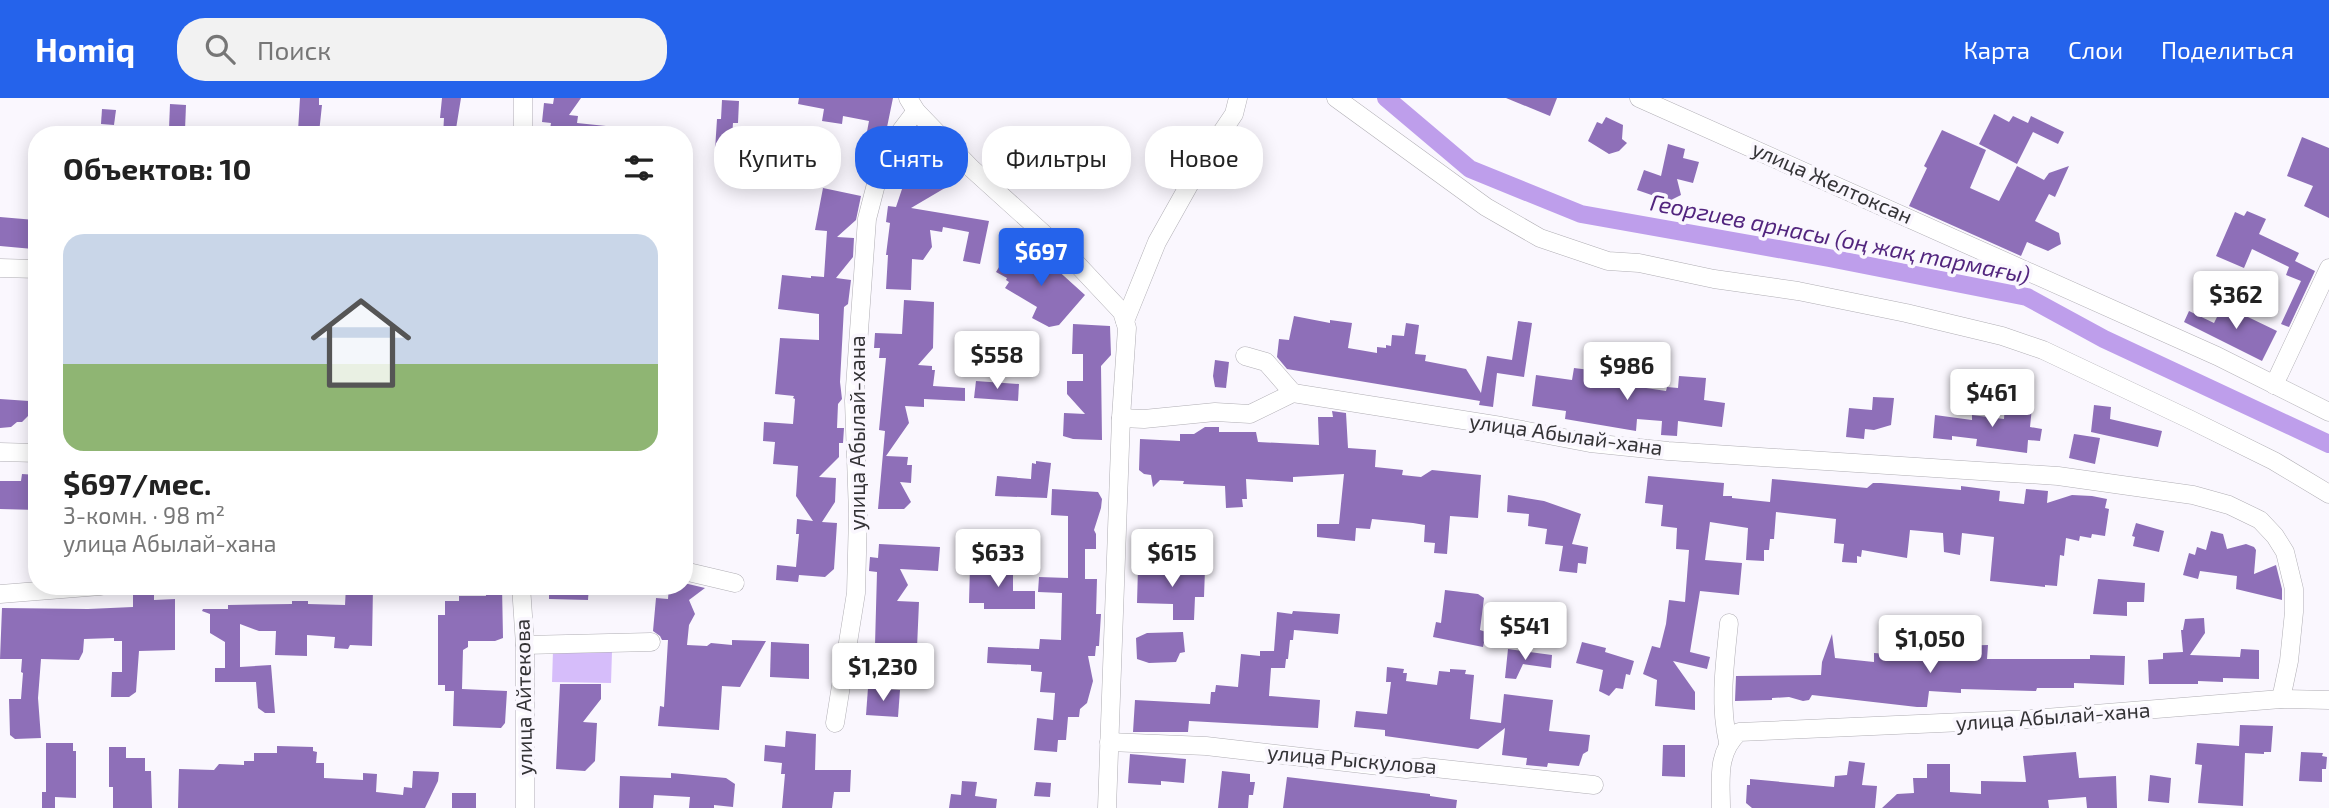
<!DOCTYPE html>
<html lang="ru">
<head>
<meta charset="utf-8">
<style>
  body { margin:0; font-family:"Exo 2",sans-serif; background:#f2f2f2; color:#222; height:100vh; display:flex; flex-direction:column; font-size:26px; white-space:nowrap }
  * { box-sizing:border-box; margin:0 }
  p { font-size:23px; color:#767676 }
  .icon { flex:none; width:38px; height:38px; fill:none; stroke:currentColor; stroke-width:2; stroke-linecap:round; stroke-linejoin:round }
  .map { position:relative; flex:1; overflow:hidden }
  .panel { position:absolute; left:28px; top:28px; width:665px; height:469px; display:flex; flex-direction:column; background:#fff; border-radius:28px; box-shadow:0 4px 18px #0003 }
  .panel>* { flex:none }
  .top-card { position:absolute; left:714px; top:28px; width:665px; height:63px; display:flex; gap:14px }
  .price { position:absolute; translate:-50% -60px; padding:0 16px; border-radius:7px; background:#fff; color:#222; font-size:23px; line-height:46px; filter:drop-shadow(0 2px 4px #0008) }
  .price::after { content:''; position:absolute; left:50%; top:42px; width:21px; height:16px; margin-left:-10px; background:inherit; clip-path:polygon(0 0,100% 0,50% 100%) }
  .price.active { background:#2563eb; color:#fff }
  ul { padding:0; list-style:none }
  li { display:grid; align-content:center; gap:14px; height:371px; padding:0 35px }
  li+li { border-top:2px solid #e0e0e0 }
  li span { display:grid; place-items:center; height:217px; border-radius:21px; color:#555 }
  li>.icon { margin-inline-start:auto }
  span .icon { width:126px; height:126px; fill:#fffc; stroke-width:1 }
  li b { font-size:30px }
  h2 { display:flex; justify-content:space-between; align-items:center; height:84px; padding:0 35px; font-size:30px }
  .pill { padding:0 24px; border-radius:28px; background:#fff; box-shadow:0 4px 18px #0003; font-size:24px; line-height:63px }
  .pill.active { background:#2563eb; color:#fff }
  header { display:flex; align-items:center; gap:42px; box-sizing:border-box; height:98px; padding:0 35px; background:#2563eb; color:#fff }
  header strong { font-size:33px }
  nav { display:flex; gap:38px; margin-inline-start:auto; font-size:24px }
  .search { width:490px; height:63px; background:#f2f2f2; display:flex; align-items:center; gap:18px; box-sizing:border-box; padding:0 24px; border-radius:28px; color:#767676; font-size:26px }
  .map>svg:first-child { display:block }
  .green { fill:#d6bdfa }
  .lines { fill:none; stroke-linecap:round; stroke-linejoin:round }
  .canal { stroke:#be9eeb; stroke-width:18 }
  .building { fill:#8e6fb8 }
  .minor-casing { stroke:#b0aeb4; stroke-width:19 }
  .minor { stroke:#fff; stroke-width:18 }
  .labels { text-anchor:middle; stroke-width:7; stroke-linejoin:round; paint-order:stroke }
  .street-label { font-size:21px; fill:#343336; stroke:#faf7fe }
  .water-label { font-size:23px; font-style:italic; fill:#52257e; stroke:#faf7fe }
</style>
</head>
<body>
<header>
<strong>Homiq</strong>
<div class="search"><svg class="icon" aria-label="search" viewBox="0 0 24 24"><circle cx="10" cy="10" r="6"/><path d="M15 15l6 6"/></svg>Поиск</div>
<nav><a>Карта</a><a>Слои</a><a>Поделиться</a></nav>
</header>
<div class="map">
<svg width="2329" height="710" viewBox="0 0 2329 710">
  <rect width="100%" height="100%" fill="#faf7fe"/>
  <!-- green -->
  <polygon class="green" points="553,553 612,554 611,585 552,584"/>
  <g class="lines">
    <!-- canal -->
    <polyline class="canal" points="1386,0 1470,71 1581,116 1829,160 2027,199 2104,241 2329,346"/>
  </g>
  <!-- building -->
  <g class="building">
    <polygon points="300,0 319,0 319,7 322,7 319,35 298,33"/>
    <polygon points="442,0 461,0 455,37 443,37 444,20 440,20"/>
    <polygon points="554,0 581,0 569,17 578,18 577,25 606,28 605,37 549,37 551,25 542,24 544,5 553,6"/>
    <polygon points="799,0 893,0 886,34 880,46 871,44 871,40 866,39 869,23 843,18 842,26 822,23 824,11 798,6"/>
    <polygon points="1506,0 1557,0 1550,18"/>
    <polygon points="722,2 739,3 738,25 733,25 731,54 715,52 717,21 721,21"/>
    <polygon points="170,6 186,7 185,32 169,31"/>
    <polygon points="102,11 116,12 114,27 101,26"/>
    <polygon points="1994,16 2009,24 2013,18 2028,25 2031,18 2064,34 2058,46 2033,34 2017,66 1979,46"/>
    <polygon points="1606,19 1623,27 1622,41 1627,45 1619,53 1609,56 1588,43 1597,24 1602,26"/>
    <polygon points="1942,32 1986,52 1970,90 1999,103 2017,68 2044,82 2049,75 2069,68 2055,99 2049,96 2035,123 2059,135 2061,146 2048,153 2027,144 2021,158 1909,108 1927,70 1924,68"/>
    <polygon points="2302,39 2329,50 2329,120 2304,108 2313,88 2287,78"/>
    <polygon points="917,41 926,63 935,66 933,71 936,74 936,82 945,90 911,110 989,123 980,166 963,163 969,134 943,129 942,134 930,132 932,149 923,162 912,161 911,192 886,191 888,157 886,157 890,125 886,124 888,108 896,109 904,85 896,82 903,64"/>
    <polygon points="1668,46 1685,51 1683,60 1699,64 1693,85 1677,81 1681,97 1669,103 1637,92 1644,72 1661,78"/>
    <polygon points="823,90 861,98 856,122 837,139 854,140 853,159 836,180 851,182 848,206 844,209 840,284 842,301 838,306 837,330 844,330 843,345 839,345 839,359 819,379 836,380 835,404 822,424 837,425 834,471 825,479 799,477 798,484 776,482 777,467 796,469 799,436 796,436 797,421 813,423 796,398 798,368 773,366 775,344 763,343 764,324 793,326 795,301 793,300 794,298 775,296 780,240 819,242 819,216 778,211 782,177 811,180 811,178 824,179 827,133 815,132"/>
    <polygon points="2247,113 2266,121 2259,136 2299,155 2295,163 2315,173 2289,229 2281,226 2301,183 2286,177 2289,169 2252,151 2244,170 2216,158 2235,114 2244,118"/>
    <polygon points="0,119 35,122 33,151 0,148"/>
    <polygon points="1010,151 1038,168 1043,159 1085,197 1059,227 1049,229 1032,220 1037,209 1005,190 1009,184 1006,182 1007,180 996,174"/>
    <polygon points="904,202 934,204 933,250 918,267 932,268 932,272 935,272 933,288 965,290 965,303 924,301 924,309 905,308 909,325 886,358 908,359 907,367 912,367 911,385 900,384 911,404 904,411 878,411 885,333 879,332 886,260 879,260 880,250 874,250 875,235 902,236"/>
    <polygon points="2223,207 2277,233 2262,263 2184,224 2189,213 2214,225"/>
    <polygon points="1294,218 1330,225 1330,222 1352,225 1348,250 1377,255 1377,249 1386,250 1386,247 1391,248 1392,237 1404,238 1406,225 1419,227 1415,256 1426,257 1425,263 1466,271 1481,295 1487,258 1512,262 1518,223 1532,225 1524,279 1497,275 1493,309 1479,307 1480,303 1287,271 1277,259 1279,241 1289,242"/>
    <polygon points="1073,226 1110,228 1111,257 1101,268 1102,342 1073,341 1063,338 1064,315 1085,316 1067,296 1067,283 1083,283 1083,256 1072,256"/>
    <polygon points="1215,262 1229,264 1226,290 1215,289 1213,278"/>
    <polygon points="1574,270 1614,275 1613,285 1666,293 1667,289 1678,290 1679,278 1706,280 1704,302 1725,305 1722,329 1678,323 1677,338 1661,337 1662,323 1637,321 1636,333 1565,321 1566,313 1532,308 1536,277 1572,282"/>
    <polygon points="976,283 1019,286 1018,303 974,300"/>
    <polygon points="1873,299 1894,300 1891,327 1874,332 1865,331 1864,341 1846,339 1849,310 1872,312"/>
    <polygon points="0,301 29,303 28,318 22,324 17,324 11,329 0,330"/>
    <polygon points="2005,306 2032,309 2030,329 2042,331 2040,343 2028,342 2027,355 1976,348 1977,341 1952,338 1952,342 1933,340 1935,317 1972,322 1972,317 2004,321"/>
    <polygon points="2094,307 2111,309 2110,321 2162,333 2158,349 2091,334"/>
    <polygon points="1332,313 1346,315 1348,350 1376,352 1375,369 1403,372 1402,377 1421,379 1432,372 1481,377 1478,420 1450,418 1447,456 1434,455 1435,445 1424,444 1425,427 1413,425 1372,421 1370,431 1356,430 1355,443 1317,439 1317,426 1339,426 1344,376 1293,379 1293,384 1246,381 1247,401 1242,401 1243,409 1226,410 1225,388 1183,386 1184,383 1160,382 1153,389 1151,377 1144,376 1139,372 1140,341 1180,343 1180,336 1194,336 1205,329 1219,329 1219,334 1256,334 1258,344 1319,347 1318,319 1333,319"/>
    <polygon points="2074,336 2100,340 2095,366 2069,360"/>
    <polygon points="1036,363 1051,365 1047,400 995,398 997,378 1031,381 1032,365 1036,366"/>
    <polygon points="22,376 37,377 37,412 0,411 0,383 21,383"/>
    <polygon points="1648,378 1724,385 1723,398 1732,398 1732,400 1770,404 1772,381 1867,390 1873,385 1881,385 1961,392 1961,388 2000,393 1999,403 2024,406 2026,391 2048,393 2047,405 2072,397 2092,398 2107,401 2105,410 2109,411 2105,438 2092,436 2091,440 2080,438 2079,443 2066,440 2064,458 2060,457 2057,488 2045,487 2045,489 1990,483 1994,439 1962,435 1960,457 1944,454 1943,435 1910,432 1907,460 1862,452 1861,459 1857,458 1857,465 1842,464 1844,446 1834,445 1836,421 1776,414 1774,441 1770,441 1769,452 1764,452 1764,463 1746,462 1748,430 1710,424 1705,462 1742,465 1739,497 1700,493 1690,554 1710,559 1707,571 1673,563 1695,594 1695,612 1655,608 1657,582 1643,576 1652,548 1660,550 1666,526 1669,502 1685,504 1689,452 1676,451 1677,430 1661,428 1663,407 1645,405"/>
    <polygon points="1052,391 1098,394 1102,401 1101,410 1094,432 1096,436 1096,451 1085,451 1085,481 1097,481 1096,516 1101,516 1099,548 1096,548 1095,558 1088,558 1093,583 1087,605 1080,611 1079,619 1068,619 1066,642 1058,642 1057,654 1034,652 1037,620 1053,622 1055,595 1040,594 1042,574 1031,573 1031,567 987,565 988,549 1039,551 1040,541 1061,542 1062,495 1038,494 1039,479 1068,480 1068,418 1051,417"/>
    <polygon points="1508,397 1544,403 1581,416 1572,446 1588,449 1586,466 1578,465 1577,475 1559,473 1563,448 1545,446 1547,431 1528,428 1529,416 1507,414"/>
    <polygon points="2136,425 2164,433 2159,454 2133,448 2135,439 2132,438"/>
    <polygon points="2211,433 2223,436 2227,451 2246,446 2254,449 2256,452 2254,476 2276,467 2282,491 2282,502 2236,491 2237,478 2200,473 2198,481 2183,477 2189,455 2195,457 2197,449 2206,452"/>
    <polygon points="879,446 940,449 938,473 900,471 908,487 897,503 919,504 917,550 875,547 877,474 869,473 870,459 878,460"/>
    <polygon points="970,468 1013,469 1013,493 1035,493 1035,511 984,511 984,505 969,505"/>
    <polygon points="1138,470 1205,471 1204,499 1195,499 1194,522 1173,522 1173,506 1137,505"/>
    <polygon points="2098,481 2145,485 2144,504 2127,504 2127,518 2093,516"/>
    <polygon points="684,485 705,490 689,502 695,516 689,527 687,547 707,548 711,545 732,547 732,542 766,543 740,589 722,588 719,632 658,628 660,608 664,609 668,542 662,542 660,538 653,533 656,500 668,501 669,488 684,488"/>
    <polygon points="346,488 373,488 372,548 350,547 348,551 334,550 335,539 307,537 307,558 275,557 276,533 259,533 240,526 240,569 271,567 275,615 265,615 258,610 256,584 215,584 215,570 225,570 225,544 210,535 210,516 202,513 203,511 228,511 228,507 292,506 292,503 308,503 308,506 345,507"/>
    <polygon points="485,488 502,488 503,540 495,543 468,543 468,549 463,552 462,591 507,593 505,625 501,630 453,628 454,593 445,593 445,587 438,587 438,517 445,517 445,503 459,503 459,498 486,498"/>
    <polygon points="549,488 589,488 588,502 549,501"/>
    <polygon points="1445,492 1478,496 1484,500 1480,532 1486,534 1483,549 1433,539 1436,524 1441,525"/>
    <polygon points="133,495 154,495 154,502 175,501 175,552 139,553 136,594 129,599 111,599 112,574 122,574 122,543 114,543 114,540 84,541 83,554 79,562 41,561 38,600 41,640 15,641 10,637 9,601 21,601 23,575 21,574 22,561 0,561 2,510 88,511 133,509"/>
    <polygon points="1293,513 1340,516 1338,536 1294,532 1293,542 1290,542 1288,561 1286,561 1285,570 1271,570 1269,598 1320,602 1318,630 1189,623 1188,634 1133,634 1135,602 1210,606 1211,594 1215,594 1216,587 1238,589 1241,556 1260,558 1260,553 1274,553 1277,514 1292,516"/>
    <polygon points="2204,520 2205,535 2190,557 2240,559 2241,551 2259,552 2259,581 2223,580 2223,584 2198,583 2198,586 2149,586 2148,562 2163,561 2163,555 2183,554 2181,532 2183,532 2185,521"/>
    <polygon points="1939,532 1955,533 1954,548 1988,547 1987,561 2090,561 2090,557 2125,558 2124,587 2074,585 2074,590 2037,590 2036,593 1961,591 1961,595 1929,593 1927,609 1917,609 1812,597 1809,602 1803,603 1789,599 1772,600 1772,602 1735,603 1736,578 1821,577 1822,564 1832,536 1835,560 1874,564 1874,555 1888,556 1888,550 1924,554 1925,544 1930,544 1930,540 1936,540"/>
    <polygon points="1183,534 1185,554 1180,555 1176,564 1149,565 1137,561 1136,540 1147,535"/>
    <polygon points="771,544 809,546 809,581 770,579"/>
    <polygon points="1582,544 1606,550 1605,554 1634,563 1630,577 1626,576 1623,591 1616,590 1609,598 1599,593 1603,572 1576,565"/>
    <polygon points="1508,551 1552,557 1551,570 1523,566 1516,581 1505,580"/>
    <polygon points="1387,569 1404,571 1403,575 1407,575 1406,583 1437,587 1439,573 1450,574 1450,571 1466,572 1465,576 1474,577 1470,621 1501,625 1504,596 1553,602 1549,633 1590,637 1588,653 1583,656 1579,668 1548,665 1547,669 1526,667 1527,660 1502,657 1505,630 1478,651 1385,638 1385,632 1354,629 1356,613 1387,616 1391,584 1386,584"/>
    <polygon points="560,586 601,586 601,601 583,624 597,625 595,663 585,673 556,671"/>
    <polygon points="868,590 900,592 898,619 866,617"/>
    <polygon points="2240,627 2273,628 2271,654 2264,654 2264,656 2245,655 2243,708 2198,705 2202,667 2195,666 2197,645 2239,648"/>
    <polygon points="786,633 816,636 815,672 851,672 850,694 834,694 832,710 782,710 785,676 781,676 782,665 764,663 765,647 785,649"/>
    <polygon points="46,645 73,645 73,653 76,653 76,700 55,699 55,710 42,710 42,694 46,694"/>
    <polygon points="1663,647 1685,647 1685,679 1662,678"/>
    <polygon points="277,648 313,649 313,653 317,654 316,665 324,665 324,680 363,682 363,675 377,676 376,694 403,697 404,689 412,690 413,673 439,674 438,683 425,710 178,710 179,671 214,672 219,666 244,667 244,663 254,663 254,655 277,655"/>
    <polygon points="109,649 126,649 126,660 145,660 145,673 151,673 152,710 113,710 113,689 109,689"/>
    <polygon points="2076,654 2079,680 2116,678 2117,710 2087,710 2086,699 2048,702 2049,710 1882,710 1897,696 1914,695 1913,680 1927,680 1927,666 1950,666 1950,694 1981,696 1981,683 2026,684 2023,658"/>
    <polygon points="2301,654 2323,655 2322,658 2327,659 2326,671 2322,671 2322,684 2299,683"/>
    <polygon points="1130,656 1186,661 1184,685 1161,683 1161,687 1128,685"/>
    <polygon points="1849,663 1865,665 1862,687 1877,688 1875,710 1752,710 1746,705 1747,687 1750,687 1750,681 1834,689 1835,678 1847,677"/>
    <polygon points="1222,673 1250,676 1250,684 1255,684 1253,697 1249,697 1248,710 1218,710"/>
    <polygon points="671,675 726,680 735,686 733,709 714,707 714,710 689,710 690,699 654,697 653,710 619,710 620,678 671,680"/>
    <polygon points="2150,677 2171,680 2169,705 2148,703"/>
    <polygon points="1287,679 1430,696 1430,698 1457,702 1456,710 1283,710"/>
    <polygon points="962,683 977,684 975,698 997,701 996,710 949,710 951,696 961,697"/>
    <polygon points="1036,684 1051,685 1050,699 1034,698"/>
    <rect x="452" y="695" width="24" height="15"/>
  </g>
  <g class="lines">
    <!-- minor casing -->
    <g class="minor-casing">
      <g id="minor">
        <polyline points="908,0 916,13 971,70 1076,165 1122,214 1127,230 1121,320 1107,710"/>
        <polyline points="1336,0 1486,109 1540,140 1608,163 1639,165 1714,181 1798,193 1906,215 2002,238 2043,252 2189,321 2274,363 2329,396"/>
        <polyline points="1639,0 2217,258 2329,314"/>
        <polyline points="523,37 523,0"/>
        <polyline points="0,170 37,171"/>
        <polyline points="1125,223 1157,144 1203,62 1234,16 1238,0"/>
        <polyline points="1245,258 1266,264 1293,295"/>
        <polyline points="2274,287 2329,170"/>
        <polyline points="1121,320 1144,321 1215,314 1250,316 1293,295 1501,328 1590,345 1668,353 2058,378 2193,397 2229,407 2260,422 2275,438 2285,454 2294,491 2294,514 2289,563 2281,601"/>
        <polyline points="0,354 37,355"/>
        <polyline points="684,473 735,485"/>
        <polyline points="521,488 525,547 525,710"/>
        <polyline points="0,496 100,488"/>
        <polyline points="525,547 651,544"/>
        <polyline points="835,625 856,495 858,416 854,303 867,121 881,67 897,38 916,13"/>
        <polyline points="1109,644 1206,648 1406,671 1425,669 1594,687"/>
        <path d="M1728 644C1719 605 1725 564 1729 525"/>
        <path d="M1721 710C1721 682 1716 655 1739 634L2031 621 2281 601 2329 602"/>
      </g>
    </g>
    <!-- minor -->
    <use href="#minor" class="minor"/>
  </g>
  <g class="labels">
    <!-- street labels -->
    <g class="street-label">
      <text transform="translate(1832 85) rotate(24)" y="7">улица Желтоксан</text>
      <text transform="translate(858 335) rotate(-90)" y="7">улица Абылай-хана</text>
      <text transform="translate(1566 337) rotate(8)" y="7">улица Абылай-хана</text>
      <text transform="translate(524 599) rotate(-91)" y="7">улица Айтекова</text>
      <text transform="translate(2053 619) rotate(-4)" y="7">улица Абылай-хана</text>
      <text transform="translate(1352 662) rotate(5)" y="7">улица Рыскулова</text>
    </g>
    <!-- water labels -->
    <g class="water-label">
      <text transform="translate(1840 141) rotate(11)" y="8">Георгиев арнасы (оң жақ тармағы)</text>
    </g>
  </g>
</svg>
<b class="price active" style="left:1041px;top:190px">$697</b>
<b class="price" style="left:2236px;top:233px">$362</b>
<b class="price" style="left:997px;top:293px">$558</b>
<b class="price" style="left:1627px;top:304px">$986</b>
<b class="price" style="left:1992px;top:331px">$461</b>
<b class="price" style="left:998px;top:491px">$633</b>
<b class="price" style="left:1172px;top:491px">$615</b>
<b class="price" style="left:1525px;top:564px">$541</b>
<b class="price" style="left:1930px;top:577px">$1,050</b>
<b class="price" style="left:883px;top:605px">$1,230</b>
<div class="top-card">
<a class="pill">Купить</a>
<a class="pill active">Снять</a>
<a class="pill">Фильтры</a>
<a class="pill">Новое</a>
</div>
<section class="panel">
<h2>Объектов: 10<svg class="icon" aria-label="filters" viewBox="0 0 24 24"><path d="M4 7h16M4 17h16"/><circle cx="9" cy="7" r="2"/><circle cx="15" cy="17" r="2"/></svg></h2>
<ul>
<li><span style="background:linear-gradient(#c9d6e8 60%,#8fb573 0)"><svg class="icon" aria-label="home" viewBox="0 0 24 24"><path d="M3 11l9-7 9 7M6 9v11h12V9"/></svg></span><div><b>$697/мес.</b><p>3-комн. · 98 m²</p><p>улица Абылай-хана</p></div></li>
</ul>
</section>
</div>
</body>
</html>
